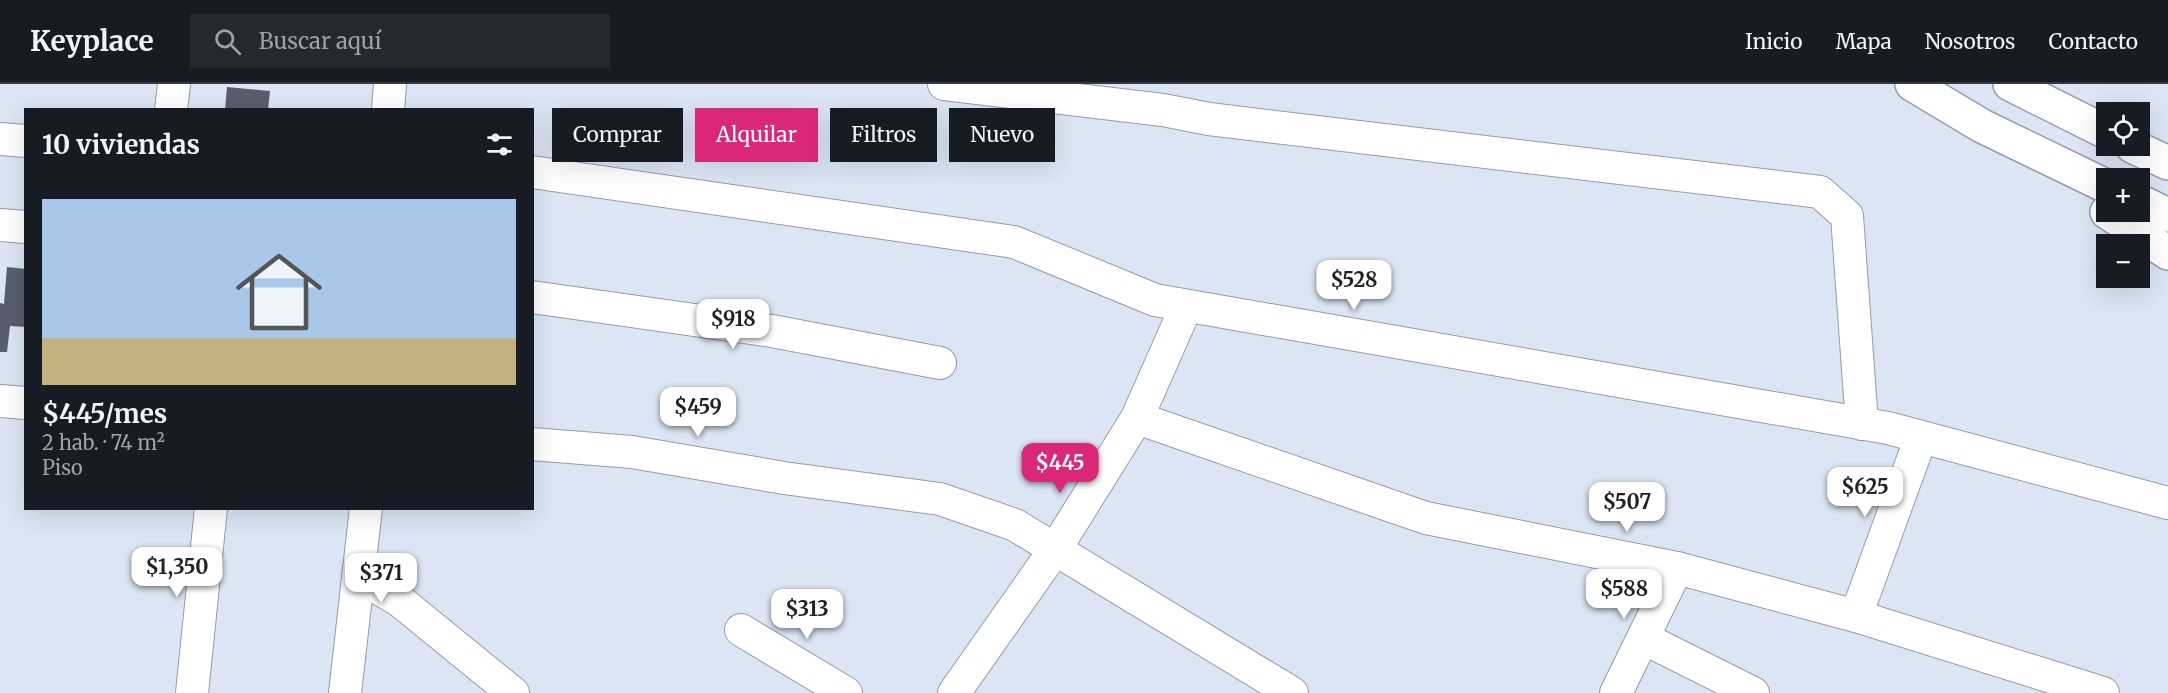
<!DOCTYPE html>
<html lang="es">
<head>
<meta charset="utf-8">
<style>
  body { margin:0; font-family:Merriweather,serif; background:#242831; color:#f1f3f6; height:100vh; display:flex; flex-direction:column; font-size:22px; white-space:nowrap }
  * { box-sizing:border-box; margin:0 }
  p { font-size:20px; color:#9ea1a6 }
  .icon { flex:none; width:33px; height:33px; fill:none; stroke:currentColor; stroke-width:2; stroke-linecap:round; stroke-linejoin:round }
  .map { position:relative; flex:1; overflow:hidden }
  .details { position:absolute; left:24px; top:24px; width:510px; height:402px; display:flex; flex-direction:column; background:#171b24; border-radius:0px; box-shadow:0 6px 24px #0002 }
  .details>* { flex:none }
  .hud { position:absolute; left:552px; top:24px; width:570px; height:54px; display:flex; gap:12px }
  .controls { position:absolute; left:2096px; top:18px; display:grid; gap:12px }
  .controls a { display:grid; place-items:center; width:54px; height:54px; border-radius:0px; background:#171b24; box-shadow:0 6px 24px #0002; font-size:30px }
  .price { position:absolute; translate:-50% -51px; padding:0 14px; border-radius:12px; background:#fff; color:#222; font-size:20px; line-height:39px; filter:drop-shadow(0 2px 3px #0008) }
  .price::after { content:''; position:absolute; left:50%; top:36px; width:18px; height:14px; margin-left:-9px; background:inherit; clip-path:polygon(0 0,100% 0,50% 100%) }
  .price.selected { background:#db2777; color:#fff }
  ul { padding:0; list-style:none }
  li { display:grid; align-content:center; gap:12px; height:318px; padding:0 18px }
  li span { display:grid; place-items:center; height:186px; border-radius:0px; color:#555 }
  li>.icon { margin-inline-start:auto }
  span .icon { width:108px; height:108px; fill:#fffc; stroke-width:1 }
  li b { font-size:26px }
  h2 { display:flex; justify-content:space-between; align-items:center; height:72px; padding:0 18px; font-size:26px }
  .tag { padding:0 21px; border-radius:0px; background:#171b24; box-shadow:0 6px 24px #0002; font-size:21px; line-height:54px }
  .tag.selected { background:#db2777; color:#fff }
  header { display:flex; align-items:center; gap:36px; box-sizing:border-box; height:84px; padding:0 30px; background:#171b24; border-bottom:2px solid #363941 }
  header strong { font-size:28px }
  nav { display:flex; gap:33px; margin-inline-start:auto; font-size:21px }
  .search { width:420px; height:54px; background:#242831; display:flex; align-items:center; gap:15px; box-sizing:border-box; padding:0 21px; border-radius:0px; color:#9ea1a6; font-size:22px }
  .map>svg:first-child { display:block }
  .building { fill:#565f6b }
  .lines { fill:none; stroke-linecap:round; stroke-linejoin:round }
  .minor-casing { stroke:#939caa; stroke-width:34 }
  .highway-casing { stroke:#939caa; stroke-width:36 }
  .minor { stroke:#fff; stroke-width:32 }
  .highway { stroke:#fff; stroke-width:33 }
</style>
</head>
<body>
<header>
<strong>Keyplace</strong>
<div class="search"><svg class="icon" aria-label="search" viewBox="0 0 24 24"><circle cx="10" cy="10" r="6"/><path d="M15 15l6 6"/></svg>Buscar aquí</div>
<nav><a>Inicio</a><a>Mapa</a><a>Nosotros</a><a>Contacto</a></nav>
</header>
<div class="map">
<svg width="2168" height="609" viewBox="0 0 2168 609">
  <rect width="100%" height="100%" fill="#dbe5f4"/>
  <!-- building -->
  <g class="building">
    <polygon points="227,3 270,7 268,26 225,26"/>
    <polygon points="7,183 26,185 26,243 10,242 7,268 0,268 0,219 4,220"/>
  </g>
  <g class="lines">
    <!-- minor casing -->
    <g class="minor-casing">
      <g id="minor">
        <polyline points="944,0 1163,26 1209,35 1820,108 1847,132 1862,340"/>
        <polyline points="171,26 174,0"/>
        <polyline points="388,26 390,0"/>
        <polyline points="0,55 26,57"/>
        <polyline points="532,88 1014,158 1155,216 1888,344 2168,419"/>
        <polyline points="0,141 26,143"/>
        <polyline points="532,213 772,247 940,279"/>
        <polyline points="0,317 26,319"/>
        <polyline points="1137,334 1426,434 1677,484 1856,532 2103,609"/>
        <polyline points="532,360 632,368 784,394 940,415 1015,441 1292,609"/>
        <polyline points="359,499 373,501 400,517 513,609"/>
        <polyline points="1856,532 1921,353"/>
        <polyline points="741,546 846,609"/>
        <polyline points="1643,554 1753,609"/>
        <polyline points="192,609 211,424"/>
        <polyline points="345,609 366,424"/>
        <polyline points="954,609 1056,464 1137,334 1186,223"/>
        <polyline points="1616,609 1677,484"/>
      </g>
    </g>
    <!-- highway casing -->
    <g class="highway-casing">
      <g id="highway">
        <polyline points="1912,0 1982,42 2106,102"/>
        <polyline points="2010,0 2106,48"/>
        <polyline points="2132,62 2168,79"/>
        <polyline points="2139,117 2168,131"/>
        <polyline points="2107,128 2168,169"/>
      </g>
    </g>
    <!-- minor -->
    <use href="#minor" class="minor"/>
    <!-- highway -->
    <use href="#highway" class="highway"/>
  </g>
</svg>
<div class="controls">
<a><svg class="icon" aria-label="locate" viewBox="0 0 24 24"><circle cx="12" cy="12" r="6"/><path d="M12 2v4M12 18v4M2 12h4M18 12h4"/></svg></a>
<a>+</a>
<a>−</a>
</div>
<b class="price" style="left:1354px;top:227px">$528</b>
<b class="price" style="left:733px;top:266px">$918</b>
<b class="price" style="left:698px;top:354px">$459</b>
<b class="price selected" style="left:1060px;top:410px">$445</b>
<b class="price" style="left:1865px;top:434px">$625</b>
<b class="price" style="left:1627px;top:449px">$507</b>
<b class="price" style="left:177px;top:514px">$1,350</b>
<b class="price" style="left:381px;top:520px">$371</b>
<b class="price" style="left:1624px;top:536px">$588</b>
<b class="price" style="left:807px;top:556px">$313</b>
<div class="hud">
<a class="tag">Comprar</a>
<a class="tag selected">Alquilar</a>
<a class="tag">Filtros</a>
<a class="tag">Nuevo</a>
</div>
<section class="details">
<h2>10 viviendas<svg class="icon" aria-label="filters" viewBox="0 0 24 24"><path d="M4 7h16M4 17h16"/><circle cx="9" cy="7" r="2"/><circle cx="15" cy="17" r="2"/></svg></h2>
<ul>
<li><span style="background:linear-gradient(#a9c7e8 75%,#c2b280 0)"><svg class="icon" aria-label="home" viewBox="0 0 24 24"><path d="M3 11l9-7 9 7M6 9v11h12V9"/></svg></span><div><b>$445/mes</b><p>2 hab. · 74 m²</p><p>Piso</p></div></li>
</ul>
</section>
</div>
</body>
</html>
